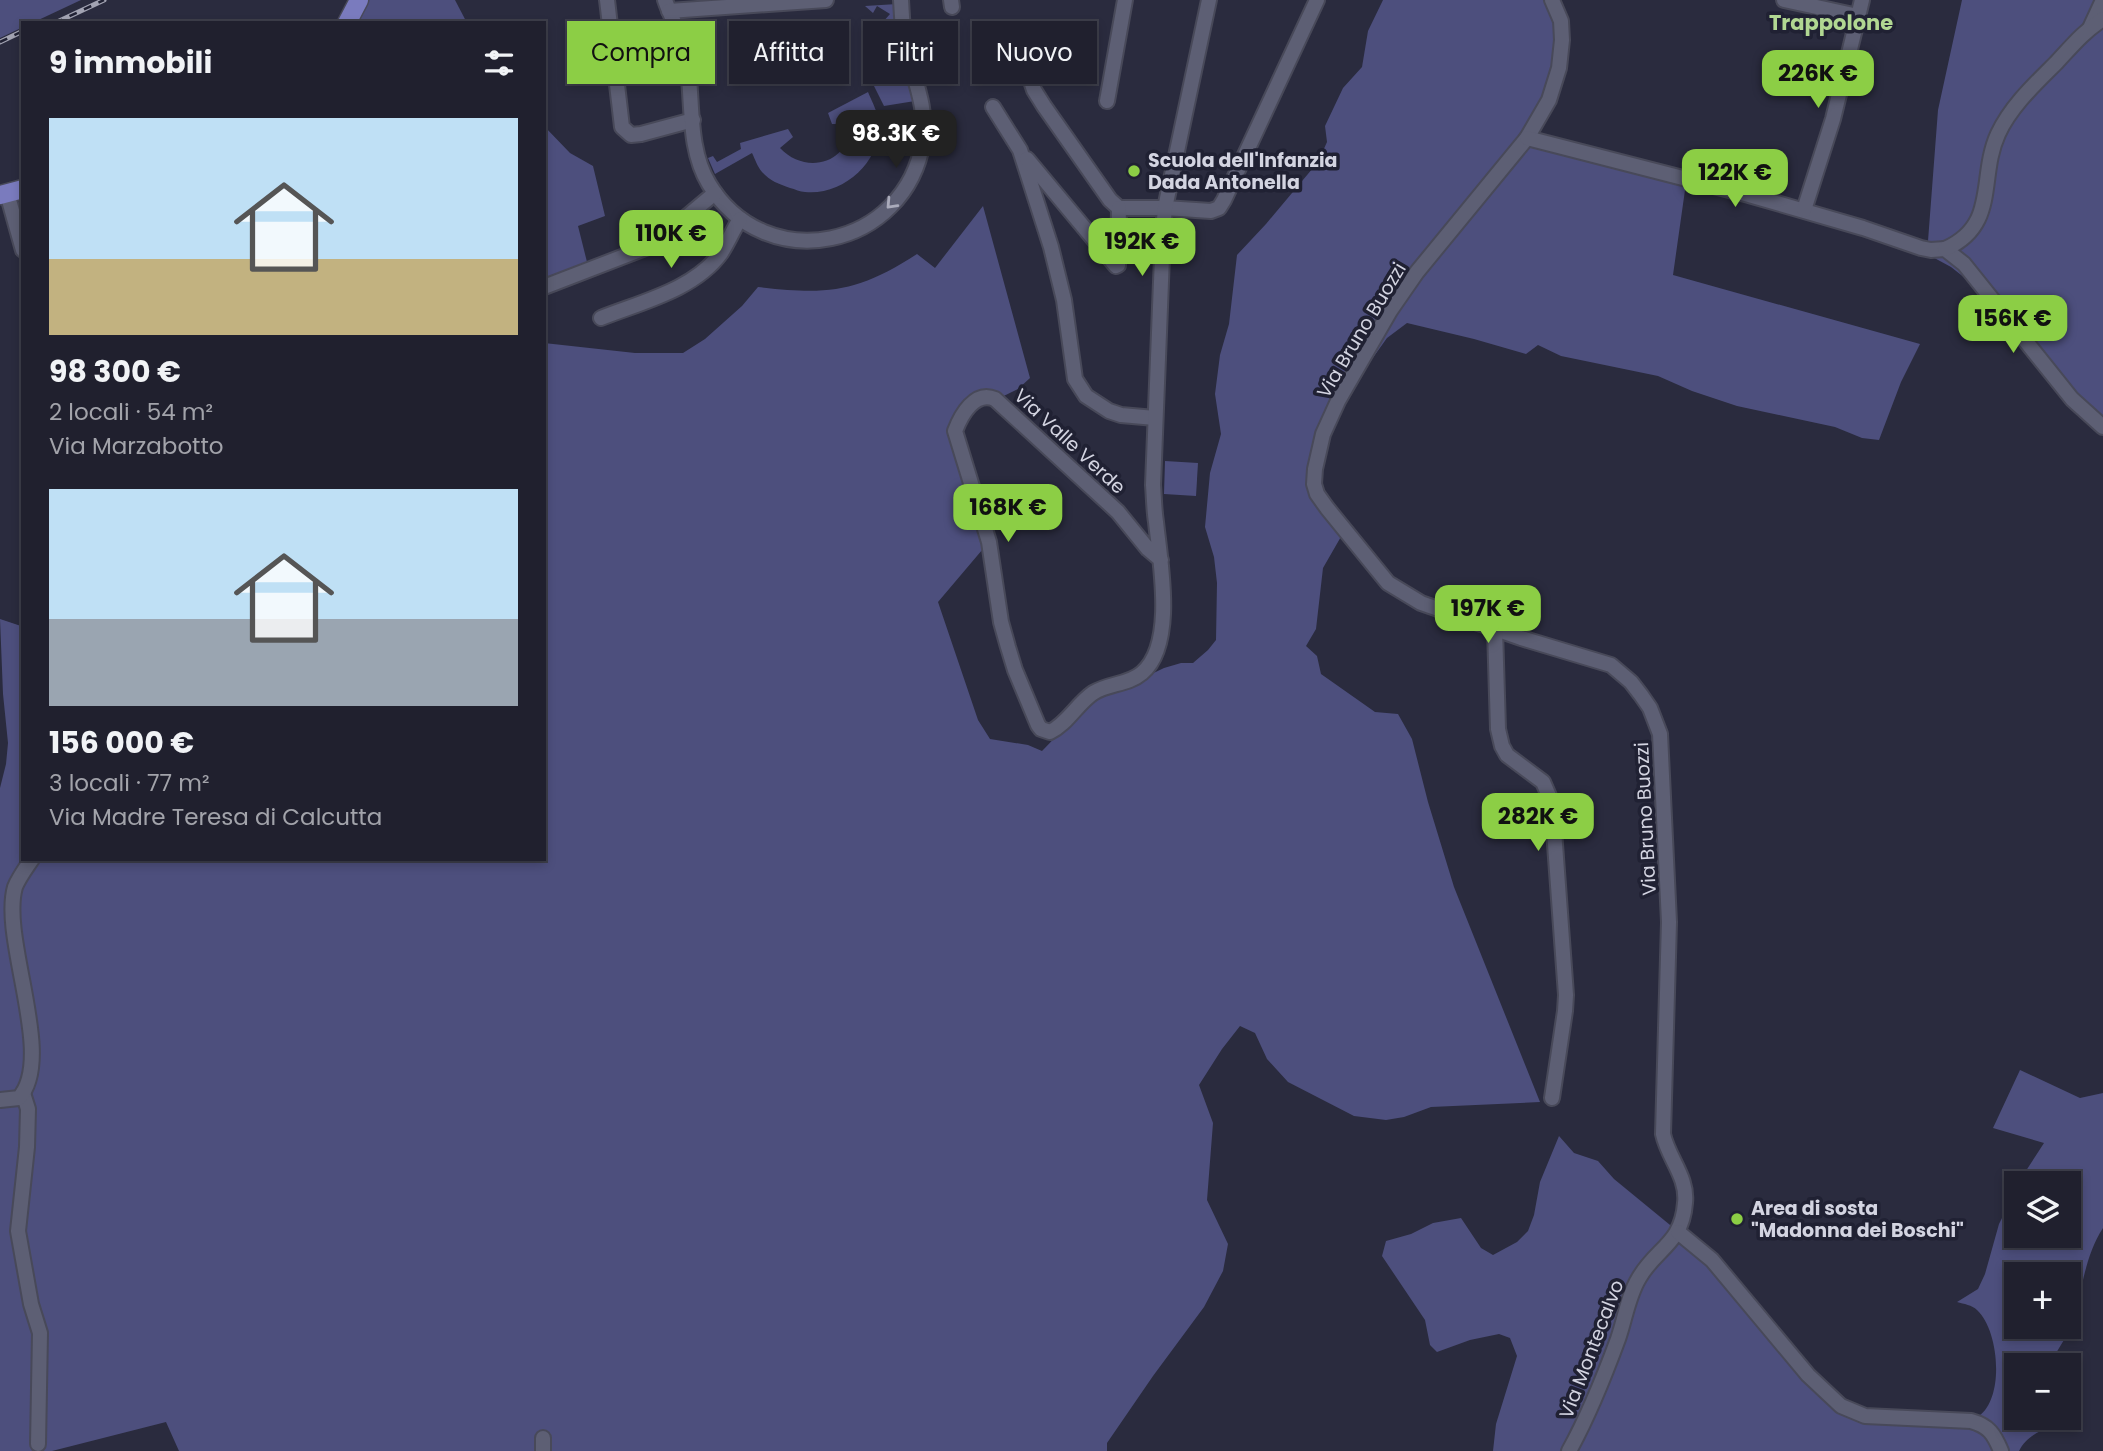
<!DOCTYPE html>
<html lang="it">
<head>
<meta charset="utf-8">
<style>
  body { margin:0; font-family:Poppins,sans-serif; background:#282836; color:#f1f3f6; height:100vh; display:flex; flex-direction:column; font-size:26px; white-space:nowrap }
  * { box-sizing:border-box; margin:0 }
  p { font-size:23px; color:#a2a3aa }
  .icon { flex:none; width:38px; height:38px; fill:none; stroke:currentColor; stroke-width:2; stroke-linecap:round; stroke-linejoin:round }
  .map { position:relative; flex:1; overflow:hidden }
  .panel { position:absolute; left:21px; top:21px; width:525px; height:840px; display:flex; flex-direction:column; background:#20202e; border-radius:0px; box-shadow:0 4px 10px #0003,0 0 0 2px #3d3e4a }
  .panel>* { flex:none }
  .hud { position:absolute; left:567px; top:21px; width:665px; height:63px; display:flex; gap:14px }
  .controls { position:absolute; left:2004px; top:1171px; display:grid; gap:14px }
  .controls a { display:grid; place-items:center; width:77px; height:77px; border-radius:0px; background:#20202e; box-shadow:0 4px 10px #0003,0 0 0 2px #3d3e4a; font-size:35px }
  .price { position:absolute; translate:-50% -60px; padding:0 16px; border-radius:14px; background:#8cce45; color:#111; font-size:23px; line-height:46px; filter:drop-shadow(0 2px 4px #0008) }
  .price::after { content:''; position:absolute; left:50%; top:42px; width:21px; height:16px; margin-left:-10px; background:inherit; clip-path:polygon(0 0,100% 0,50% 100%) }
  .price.on { background:#222; color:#fff }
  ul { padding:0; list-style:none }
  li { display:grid; align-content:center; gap:14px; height:371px; padding:0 28px }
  li span { display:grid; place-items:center; height:217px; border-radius:0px; color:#555 }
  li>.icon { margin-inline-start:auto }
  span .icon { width:126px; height:126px; fill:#fffc; stroke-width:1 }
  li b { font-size:30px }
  h2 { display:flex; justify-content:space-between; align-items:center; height:84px; padding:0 28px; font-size:30px }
  .tag { padding:0 24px; border-radius:0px; background:#20202e; box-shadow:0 4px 10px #0003,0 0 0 2px #3d3e4a; font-size:24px; line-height:63px }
  .tag.on { background:#8cce45; color:#111 }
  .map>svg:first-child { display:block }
  .green { fill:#4d4f7d; fill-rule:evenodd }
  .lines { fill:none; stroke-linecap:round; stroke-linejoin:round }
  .minor-casing { stroke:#484959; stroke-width:18 }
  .major-casing { stroke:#484959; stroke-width:21 }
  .minor { stroke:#5d5f74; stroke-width:14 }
  .major { stroke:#7a7bbe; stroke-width:18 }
  .rail-casing { stroke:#a2a3b2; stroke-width:5 }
  .rail { stroke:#202133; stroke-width:2.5; stroke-dasharray:8; stroke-linecap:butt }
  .oneway { stroke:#aaabbb }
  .poi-dot { fill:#8cce45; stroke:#202133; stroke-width:2.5 }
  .labels { text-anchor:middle; stroke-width:7; stroke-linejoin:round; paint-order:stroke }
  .poi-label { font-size:19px; font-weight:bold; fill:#d3d4e1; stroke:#202133; text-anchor:start }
  .street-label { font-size:19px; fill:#d3d4e1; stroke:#202133 }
  .neighbourhood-label { font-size:21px; font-weight:bold; fill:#b1d792; stroke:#202133 }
</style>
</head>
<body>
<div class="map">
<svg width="2103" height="1451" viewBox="0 0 2103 1451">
  <rect width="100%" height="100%" fill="#2a2b3e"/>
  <!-- green -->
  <g class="green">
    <polygon points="0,0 81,0 32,23 23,23 23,27 0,38"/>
    <polygon points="360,0 455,0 467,23 346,23"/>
    <path d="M1383 0H1556L1564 37 1532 133 1595 163 1686 183 1673 275 1920 344 1901 382 1879 440 1862 438 1835 427 1737 406 1692 391 1658 376 1561 356 1538 345 1526 354 1474 339 1407 323 1387 338 1347 394 1331 429 1317 480 1323 498 1346 528 1323 568 1316 629 1306 646 1317 656 1321 674 1375 712 1398 714 1412 739 1428 802 1454 887 1540 1102 1431 1107 1404 1117 1386 1120 1354 1116 1288 1082 1267 1059 1255 1033 1240 1026 1222 1049 1199 1085 1213 1123 1207 1200 1228 1244 1223 1271 1204 1307 1153 1376 1107 1443V1451H179L166 1422 52 1451H42L34 1439 33 1451H0V788L6 764 8 743 3 694 0 619 21 626 23 625V859H544V343L635 353H683L705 339 742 306 758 287C827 295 857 293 917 254L935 268 983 206 1030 378 1018 389 971 412 959 431 962 453 983 497 988 543 938 602 978 720 990 739 1028 745 1042 751 1073 719 1093 702 1164 668 1181 663H1193L1208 650 1216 640 1217 583 1214 557 1205 527 1210 473 1221 434 1215 394 1220 355 1229 324 1237 255 1266 224 1318 162 1327 142 1325 126 1343 88 1362 67 1368 31Z"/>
    <polygon points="1962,0 2103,0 2103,435 2084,416 1970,282 1951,267 1927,254 1938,110"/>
    <polygon points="897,4 896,34 900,35 915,101 884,106 874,86 887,76 878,63 876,53 886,42 875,31 890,14 877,6 873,13 865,6"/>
    <path d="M868 92C872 102 878 112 879 123 882 161 843 196 805 192 800 192 795 189 790 188 779 184 770 181 762 172 757 166 755 159 752 153L715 174 708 158 713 156 717 162 741 149 740 143 788 129 793 137 780 148C805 175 849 164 850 126V124H832L828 113Z"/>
    <polygon points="544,126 570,153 593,166 605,216 578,226 589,270 544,289"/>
    <polygon points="1165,461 1198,463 1196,496 1164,494"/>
    <path d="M2020 1070 2080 1098 2103 1093V1228C2083 1259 2083 1292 2071 1326 2066 1340 2055 1351 2051 1365H2016V1418H2068L2069 1388 2081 1397 2074 1419C2054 1427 2029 1430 2019 1451H1493L1496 1424 1517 1356 1510 1338 1499 1334 1470 1340 1437 1352 1430 1345 1425 1320 1382 1256 1386 1241 1411 1234 1433 1223 1461 1218 1481 1248 1493 1255 1517 1242 1528 1231 1534 1215 1540 1182 1559 1136 1574 1153 1598 1161 1614 1179 1692 1243 1849 1414 1963 1422C1968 1420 1975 1419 1979 1416 2005 1397 1999 1330 1977 1310 1972 1305 1964 1304 1957 1302L1978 1289 1985 1274 1999 1224 2016 1190V1236H2068V1183H2018L2044 1143 1993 1128ZM2016 1274H2068V1326H2016Z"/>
  </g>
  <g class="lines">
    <!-- minor casing -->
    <g class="minor-casing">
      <g id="minor">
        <polyline points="607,0 622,127 631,135 641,134 693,120"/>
        <path d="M665 0C671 18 682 36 686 54 694 97 686 146 709 184 766 278 906 249 923 141 928 108 912 74 905 42 902 28 902 14 901 0"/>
        <polyline points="951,0 952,7"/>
        <path d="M1552 0 1561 21 1562 40 1559 68 1549 100 1527 138 1417 272 1390 311 1338 401 1323 434 1315 469 1314 484 1317 494 1327 508 1388 583 1421 603 1521 638 1611 665 1631 682 1641 695 1650 708 1660 734 1669 922 1663 1134C1668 1158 1688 1177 1685 1203 1682 1244 1656 1248 1639 1278 1628 1296 1625 1319 1618 1339 1604 1377 1589 1415 1569 1451"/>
        <polyline points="1784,0 1858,16"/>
        <polyline points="669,11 826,0"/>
        <polyline points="2091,26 2103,0"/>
        <polyline points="1027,69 1034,90 1044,106 1110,200 1119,208 1165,208 1211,211 1219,208 1224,200 1317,0"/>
        <polyline points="1107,101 1125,0"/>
        <polyline points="993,107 1020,150 1051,247 1064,300 1075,379 1086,396 1109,411 1121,415 1155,418"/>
        <polyline points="1527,138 1749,195 1863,228 1921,248 1931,250 1945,249 1964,264 2072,399 2103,427"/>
        <polyline points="1027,159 1116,266 1118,265 1118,260 1119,208"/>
        <polyline points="7,193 23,250"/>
        <polyline points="1804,210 1833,119 1862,0"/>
        <path d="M1945 249C1999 225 1978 178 1998 134 2011 106 2035 84 2056 63 2071 47 2084 31 2103 19"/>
        <polyline points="544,287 653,245 715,193"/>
        <path d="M601 318C641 302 694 290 721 253 728 242 733 230 740 219"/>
        <path d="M1161 560 1148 549 1118 512 995 399C975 390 961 415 955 431L989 542 1001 622 1008 647 1015 670 1038 725 1041 729 1050 732C1067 724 1077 704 1093 693 1109 683 1128 685 1142 673 1176 644 1160 561 1156 522 1154 510 1154 497 1153 485L1163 231 1165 208 1209 0"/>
        <polyline points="1495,629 1498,729 1502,746 1507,755 1543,782 1552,803 1566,995 1565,1011 1552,1098"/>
        <polyline points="23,1093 28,1109 27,1147 18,1231 31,1304 40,1333 38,1444"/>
        <path d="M0 1100 19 1098C56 1057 0 939 15 887 19 877 26 868 32 859"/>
        <path d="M1678 1232 1712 1260 1808 1375 1841 1406 1865 1416 1971 1421C1989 1426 1994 1434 2001 1451"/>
        <polyline points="543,1438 543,1451"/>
      </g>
    </g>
    <!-- major casing -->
    <g class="major-casing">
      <g id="major">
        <polyline points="347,23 359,0"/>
        <polyline points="0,195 23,189"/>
      </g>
    </g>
    <!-- minor -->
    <use href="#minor" class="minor"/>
    <!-- major -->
    <use href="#major" class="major"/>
    <!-- rail casing -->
    <g class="rail-casing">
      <g id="rail">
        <polyline points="55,23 104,0"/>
        <polyline points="0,42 23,31"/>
      </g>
    </g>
    <!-- rail -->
    <use href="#rail" class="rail"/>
  </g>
  <!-- one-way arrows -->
  <defs><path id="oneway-chevron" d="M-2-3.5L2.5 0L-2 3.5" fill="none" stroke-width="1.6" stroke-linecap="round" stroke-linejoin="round" transform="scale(1.75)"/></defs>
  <use class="oneway" href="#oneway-chevron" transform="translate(891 204) rotate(133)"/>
  <!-- markers -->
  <g class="poi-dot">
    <circle cx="1134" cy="171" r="7"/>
    <circle cx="1737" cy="1219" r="7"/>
  </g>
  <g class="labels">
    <!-- poi labels -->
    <g class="poi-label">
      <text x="1148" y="167">Scuola dell'Infanzia<tspan x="1148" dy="22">Dada Antonella</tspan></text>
      <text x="1751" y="1215">Area di sosta<tspan x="1751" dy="22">"Madonna dei Boschi"</tspan></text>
    </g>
    <!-- street labels -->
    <g class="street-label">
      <text transform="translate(1361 330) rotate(-59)" y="7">Via Bruno Buozzi</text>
      <text transform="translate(1070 441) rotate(43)" y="7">Via Valle Verde</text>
      <text transform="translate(1645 819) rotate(-93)" y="7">Via Bruno Buozzi</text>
      <text transform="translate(1591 1349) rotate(-69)" y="7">Via Montecalvo</text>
    </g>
    <!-- neighbourhood labels -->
    <g class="neighbourhood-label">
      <text x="1831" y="30">Trappolone</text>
    </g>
  </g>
</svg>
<div class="controls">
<a><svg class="icon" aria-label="layers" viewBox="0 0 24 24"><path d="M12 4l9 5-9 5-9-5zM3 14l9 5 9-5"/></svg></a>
<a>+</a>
<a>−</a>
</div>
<b class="price" style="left:1818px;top:110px">226K €</b>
<b class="price on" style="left:896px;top:170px">98.3K €</b>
<b class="price" style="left:1735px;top:209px">122K €</b>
<b class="price" style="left:671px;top:270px">110K €</b>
<b class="price" style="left:1142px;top:278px">192K €</b>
<b class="price" style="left:2013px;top:355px">156K €</b>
<b class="price" style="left:1008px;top:544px">168K €</b>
<b class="price" style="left:1488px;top:645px">197K €</b>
<b class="price" style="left:1538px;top:853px">282K €</b>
<div class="hud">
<a class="tag on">Compra</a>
<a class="tag">Affitta</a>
<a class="tag">Filtri</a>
<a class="tag">Nuovo</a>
</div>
<section class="panel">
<h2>9 immobili<svg class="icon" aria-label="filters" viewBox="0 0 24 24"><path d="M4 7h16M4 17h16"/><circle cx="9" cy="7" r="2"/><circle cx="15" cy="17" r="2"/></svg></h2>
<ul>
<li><span style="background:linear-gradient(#bfe0f5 65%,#c2b280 0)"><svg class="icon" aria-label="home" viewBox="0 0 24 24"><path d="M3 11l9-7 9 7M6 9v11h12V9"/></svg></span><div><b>98 300 €</b><p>2 locali · 54 m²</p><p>Via Marzabotto</p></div></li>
<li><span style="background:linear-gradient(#bfe0f5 60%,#9aa5b1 0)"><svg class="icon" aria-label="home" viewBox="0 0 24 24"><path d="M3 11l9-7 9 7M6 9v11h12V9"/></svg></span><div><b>156 000 €</b><p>3 locali · 77 m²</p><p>Via Madre Teresa di Calcutta</p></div></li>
</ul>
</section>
</div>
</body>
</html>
